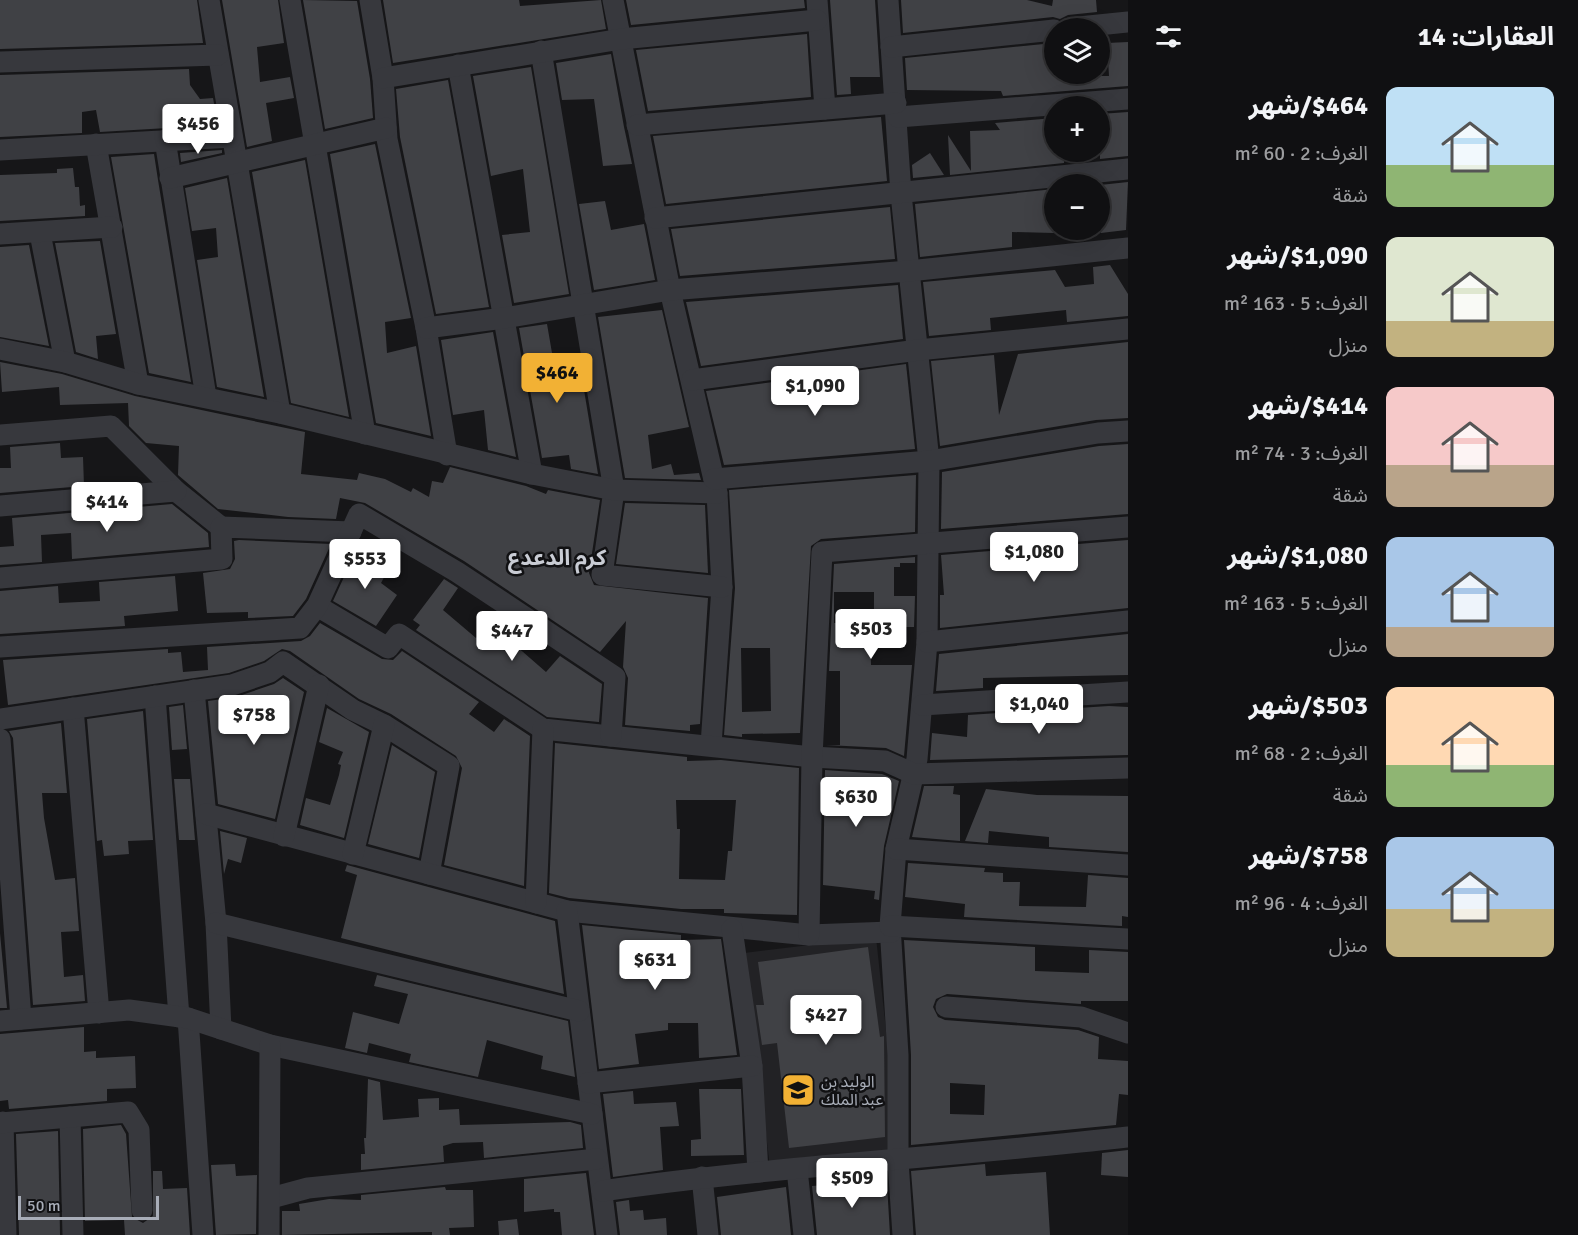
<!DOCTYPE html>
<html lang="ar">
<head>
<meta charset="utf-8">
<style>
  body { margin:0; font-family:Signika,"Noto Sans Arabic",sans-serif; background:#1e1e20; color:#f1f3f6; direction:rtl; height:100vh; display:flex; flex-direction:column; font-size:22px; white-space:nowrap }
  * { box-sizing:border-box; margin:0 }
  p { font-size:20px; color:#9c9d9f }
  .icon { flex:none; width:33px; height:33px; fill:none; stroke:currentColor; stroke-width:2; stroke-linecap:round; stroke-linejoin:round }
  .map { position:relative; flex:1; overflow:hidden; direction:ltr }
  .drawer { display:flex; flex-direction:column; background:#101012; width:450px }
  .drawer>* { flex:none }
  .tools { position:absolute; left:1044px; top:18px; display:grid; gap:12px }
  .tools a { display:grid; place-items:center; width:66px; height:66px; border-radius:50%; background:#101012; box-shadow:0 6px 24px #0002,0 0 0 2px #303032; font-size:30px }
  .scale { position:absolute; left:18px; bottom:15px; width:141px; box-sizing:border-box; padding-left:6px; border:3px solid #a8adb8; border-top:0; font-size:16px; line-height:21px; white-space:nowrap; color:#a8adb8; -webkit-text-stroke:4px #111113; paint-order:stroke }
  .price { position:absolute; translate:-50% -51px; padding:0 14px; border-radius:6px; background:#fff; color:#222; font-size:20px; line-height:39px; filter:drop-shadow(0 2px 3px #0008) }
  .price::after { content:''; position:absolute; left:50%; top:36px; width:18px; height:14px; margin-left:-9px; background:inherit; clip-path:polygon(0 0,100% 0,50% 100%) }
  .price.active { background:#f2b134; color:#111 }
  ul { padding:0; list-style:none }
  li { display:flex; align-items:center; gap:18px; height:150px; padding:0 24px }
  li span { display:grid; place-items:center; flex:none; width:168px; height:120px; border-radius:12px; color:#555 }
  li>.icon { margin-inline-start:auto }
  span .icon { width:72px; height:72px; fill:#fffc; stroke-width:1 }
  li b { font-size:26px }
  h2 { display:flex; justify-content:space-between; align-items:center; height:72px; padding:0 24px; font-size:26px }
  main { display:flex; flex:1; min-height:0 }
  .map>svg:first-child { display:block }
  .built { fill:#222225 }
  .building { fill:#404145; fill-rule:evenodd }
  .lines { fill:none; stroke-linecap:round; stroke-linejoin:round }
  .minor { stroke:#37383d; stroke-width:21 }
  .labels { text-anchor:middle; stroke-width:5; stroke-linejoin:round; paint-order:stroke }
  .poi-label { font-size:16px; fill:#a8adb8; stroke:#111113; text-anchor:start }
  .district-label { font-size:22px; font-weight:bold; fill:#c9ccd4; stroke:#111113 }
</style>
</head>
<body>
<main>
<section class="drawer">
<h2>العقارات: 14<svg class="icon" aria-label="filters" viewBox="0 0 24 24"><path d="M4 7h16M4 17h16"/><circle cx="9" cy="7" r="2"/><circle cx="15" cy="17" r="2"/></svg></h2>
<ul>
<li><span style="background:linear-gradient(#bfe0f5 65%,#8fb573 0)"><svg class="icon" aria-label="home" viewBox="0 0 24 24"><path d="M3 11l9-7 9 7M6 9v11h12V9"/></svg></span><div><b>$464/شهر</b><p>الغرف: 2 · 60 m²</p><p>شقة</p></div></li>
<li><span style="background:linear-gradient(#dfe7d0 70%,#c2b280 0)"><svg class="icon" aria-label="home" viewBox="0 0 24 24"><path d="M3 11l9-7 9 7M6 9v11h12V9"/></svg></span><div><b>$1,090/شهر</b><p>الغرف: 5 · 163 m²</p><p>منزل</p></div></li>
<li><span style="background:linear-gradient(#f6c9c9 65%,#b9a48a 0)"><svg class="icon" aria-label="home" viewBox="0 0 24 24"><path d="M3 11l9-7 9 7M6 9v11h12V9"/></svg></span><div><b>$414/شهر</b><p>الغرف: 3 · 74 m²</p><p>شقة</p></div></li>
<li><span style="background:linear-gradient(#a9c7e8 75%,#b9a48a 0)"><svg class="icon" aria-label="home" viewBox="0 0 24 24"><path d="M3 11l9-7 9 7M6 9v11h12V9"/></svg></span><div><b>$1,080/شهر</b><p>الغرف: 5 · 163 m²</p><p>منزل</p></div></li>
<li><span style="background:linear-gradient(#ffd9b3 65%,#8fb573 0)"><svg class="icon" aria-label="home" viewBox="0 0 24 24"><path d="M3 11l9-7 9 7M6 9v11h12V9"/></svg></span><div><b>$503/شهر</b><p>الغرف: 2 · 68 m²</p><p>شقة</p></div></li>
<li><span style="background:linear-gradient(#a9c7e8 60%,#c2b280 0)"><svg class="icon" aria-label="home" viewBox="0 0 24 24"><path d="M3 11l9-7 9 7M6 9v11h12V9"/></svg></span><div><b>$758/شهر</b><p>الغرف: 4 · 96 m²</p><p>منزل</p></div></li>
</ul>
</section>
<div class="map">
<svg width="1128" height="1235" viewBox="0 0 1128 1235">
  <rect width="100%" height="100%" fill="#161618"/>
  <!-- built -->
  <polygon class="built" points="876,937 899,1152 770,1167 744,953"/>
  <!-- building -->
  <g class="building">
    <polygon points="0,0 197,0 203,43 0,49"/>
    <polygon points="222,0 278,0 284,43 257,47 260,82 290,77 294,98 266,103 272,141 247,147"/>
    <polygon points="303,0 357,1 370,79 373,118 325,129"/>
    <polygon points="383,0 519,0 520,6 601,0 606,29 393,63"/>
    <polygon points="626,0 804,0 805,8 631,25"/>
    <polygon points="830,0 875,0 880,77 850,77 851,94 837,95"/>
    <polygon points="901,0 1027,0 1052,6 1053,0 1096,0 1097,12 1068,15 1060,19 1053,17 903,33"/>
    <polygon points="807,34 811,97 648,111 636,50"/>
    <polygon points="1128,42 1128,86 1003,96 1001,91 907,90 905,58 1054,43 1054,76 1109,76 1107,43"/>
    <polygon points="611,54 624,127 632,164 603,166 594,99 562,100 556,63"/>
    <polygon points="531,67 569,294 514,303 502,235 530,232 523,169 491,176 473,76"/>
    <polygon points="189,69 190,85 200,99 213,98 218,125 100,132 96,110 82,112 82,133 0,137 0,75"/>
    <polygon points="448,80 489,307 436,314 400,137 396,89"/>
    <polygon points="1128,112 1128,156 1100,159 1100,114"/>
    <polygon points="881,117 887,181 666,204 653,136"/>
    <polygon points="1054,118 1054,152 1064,152 1064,163 950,175 948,135 971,171 970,131 1000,130 995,123"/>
    <polygon points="375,144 411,318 385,322 387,353 416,346 431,436 376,423 330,154"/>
    <polygon points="222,150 222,153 181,162 180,153"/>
    <polygon points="930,153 944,175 913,178 912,165"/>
    <polygon points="154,154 158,180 191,382 149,373 111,157"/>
    <polygon points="305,160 349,417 291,403 252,172"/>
    <polygon points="73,168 75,187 79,187 80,206 85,205 85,216 0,221 0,175 57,173 57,169"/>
    <polygon points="227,178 264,397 217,387 197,260 218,257 216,228 192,231 185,188"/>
    <polygon points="1128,182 1126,230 1101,233 1100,185"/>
    <polygon points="1054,189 1054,233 1012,232 1012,247 920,257 915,204"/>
    <polygon points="605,201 611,230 644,224 655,280 594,290 579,204"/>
    <polygon points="890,207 895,259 680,276 671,229"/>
    <polygon points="100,241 116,334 96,336 98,359 76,352 55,243"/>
    <polygon points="29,245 49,346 0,337 0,247"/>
    <polygon points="1110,265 1128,294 1128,316 1067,322 1066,310 990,318 991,330 929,336 923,282 1055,270 1065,287 1094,284 1093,267"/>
    <polygon points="898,285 903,339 701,366 686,302"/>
    <polygon points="662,310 689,427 648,435 652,469 671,464 674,475 699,473 701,480 625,478 598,317"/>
    <polygon points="547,324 556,376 581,372 598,474 571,469 569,455 542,458 519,328"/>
    <polygon points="493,332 516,457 488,450 484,410 453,415 441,340"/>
    <polygon points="1128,342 1128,418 1096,420 940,446 931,361 994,355 999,415 1018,354"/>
    <polygon points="0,362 62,374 135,396 305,432 301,474 357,480 359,473 385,479 411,492 413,488 429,497 432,481 443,483 450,467 526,486 546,494 548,490 600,500 589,573 594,585 708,598 700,724 690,725 690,731 625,725 628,678 623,667 626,621 600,652 464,561 365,503 340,498 336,519 288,517 218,509 178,475 179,446 146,443 129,426 128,403 60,405 59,387 2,392"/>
    <polygon points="906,364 915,449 724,465 706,391"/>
    <polygon points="60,443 61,458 83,457 84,486 0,493 0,468 11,468 10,447"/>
    <polygon points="1128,444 1128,514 941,529 942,472 1099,446"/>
    <path d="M916 475 915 532 821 539 811 546 800 733 742 734V737L724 735 735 588 729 490ZM741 648H770L771 711 742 712Z"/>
    <polygon points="625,503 705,505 708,573 616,564"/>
    <polygon points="172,504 208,533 209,547 72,559 71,533 41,535 42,562 0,565 0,547 14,546 12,518"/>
    <polygon points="1128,540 1128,608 940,628 940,595 944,595 941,555"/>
    <polygon points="234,541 239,540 331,544 306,599 293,616 248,618 248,612 207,613 203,573 230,569 235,559"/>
    <polygon points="355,553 388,570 381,583 397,595 376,626 333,601"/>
    <polygon points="915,557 915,563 900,563 900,567 894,567 894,596 915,596 914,627 899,627 899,622 874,623 874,592 834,592 834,623 870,622 871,665 912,665 904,756 886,748 826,745 840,745 840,671 829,671 834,564"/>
    <polygon points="175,576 178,611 124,616 125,626 0,634 0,591 58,586 59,603 100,601 99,582"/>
    <polygon points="444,579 458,588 443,610 476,638 497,614 525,633 515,645 546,672 560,656 602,684 599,722 547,717 416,630 420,625 413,620"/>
    <polygon points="320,623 382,659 393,660 402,651 479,702 469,714 494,732 504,719 530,736 524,886 444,865 462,768 456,756 391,714 359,699 290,651 282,649 264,661 229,673 8,705 3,660 168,649 168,653 181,652 183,672 208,670 207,647 301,641 310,636"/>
    <polygon points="1128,634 1128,675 983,678 983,688 936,691 939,654"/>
    <polygon points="283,678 304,692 275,819 218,804 208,701 236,697 274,684"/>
    <polygon points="183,705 187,749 172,750 169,707"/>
    <polygon points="1109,706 1128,707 1128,755 930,760 932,733 967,737 968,715"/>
    <polygon points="327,708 369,732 344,838 300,825 306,798 330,805 339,775 341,765 338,764 343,752 319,742"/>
    <polygon points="143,711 153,840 128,841 129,854 104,856 102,840 97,841 87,719"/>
    <polygon points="61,723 67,793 42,793 44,818 55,880 75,878 79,931 61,932 64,977 83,975 85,1001 33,1005 13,738 9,731"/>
    <path d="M555 743 687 757V761L721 760 799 768 797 915 724 913V909H681L569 898 549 893ZM676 800H736L732 851H728L725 880 679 879 680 829H677Z"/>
    <polygon points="392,745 435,772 419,858 368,844"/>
    <polygon points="825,770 882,774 899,781 884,846 879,900 874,899 875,891 823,885"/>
    <polygon points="174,779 190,779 195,840 179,840"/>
    <polygon points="924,786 954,786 953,794 960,795 960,841 912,837"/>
    <polygon points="986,789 1037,795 1128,796 1128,852 1049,847 1049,837 989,831 988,843 965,841"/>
    <polygon points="220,831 247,838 241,863 228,859 224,874"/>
    <polygon points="908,863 985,868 984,872 1003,873 1003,882 1020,882 1019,906 1086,907 1088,875 1128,878 1128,917 1122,916 1122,926 964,917 965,904 905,897"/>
    <polygon points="347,865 555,921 564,994 341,938 357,875 345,871"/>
    <polygon points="582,925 681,935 681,940 721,939 737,1055 699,1058 698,1023 668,1023 668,1030 635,1034 639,1064 599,1069"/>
    <polygon points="0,933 7,1008 0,1008"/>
    <path d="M904 940 1035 947V971L1089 973V950L1128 952V1001H1081V1004L947 994 936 999 933 1007 938 1017 945 1020 1078 1030 1099 1037 1098 1059 1128 1061V1095L1119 1094 1116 1125 911 1145V1055ZM950 1083 985 1085 984 1115 950 1114Z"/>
    <polygon points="868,947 880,1037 884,1036 885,1137 789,1148 777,1043 762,1045 756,1005 764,1005 758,962"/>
    <polygon points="377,975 568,1021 575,1077 541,1069 543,1056 487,1040 478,1077 409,1062 411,1054 369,1043 367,1053 345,1048 353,1012 399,1024 408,994 374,986"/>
    <polygon points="84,1027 84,1052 96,1051 96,1058 135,1056 136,1088 107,1089 107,1101 9,1109 8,1100 0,1101 0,1034"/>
    <polygon points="368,1079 380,1082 383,1120 419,1117 418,1099 439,1098 439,1110 459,1109 460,1125 570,1122 581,1125 583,1148 484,1158 483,1142 453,1143 443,1146 444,1162 361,1170 361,1154 365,1154 364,1138 366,1138"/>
    <polygon points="699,1089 741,1089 744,1155 691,1156 691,1140 701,1139"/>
    <polygon points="633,1091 634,1104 676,1102 679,1126 660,1127 663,1170 613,1177 603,1094"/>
    <polygon points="121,1125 126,1134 132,1217 143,1223 153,1216 153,1171 162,1171 163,1189 187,1188 190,1235 125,1235 124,1220 85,1221 83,1129"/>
    <polygon points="58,1131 60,1235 19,1235 16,1134"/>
    <polygon points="1128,1150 1128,1177 1101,1175 1102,1153"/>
    <polygon points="235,1164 236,1176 257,1175 256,1234 216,1235 211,1165"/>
    <polygon points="985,1164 986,1176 1046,1172 1050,1235 916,1235 911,1171"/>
    <polygon points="586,1173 594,1235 562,1235 560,1212 554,1212 554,1209 524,1212 524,1179"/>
    <polygon points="866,1179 866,1185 887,1184 890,1235 817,1235 812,1186 851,1183 851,1180"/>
    <polygon points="445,1187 446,1190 473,1190 474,1227 449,1228 450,1235 432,1235 432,1232 282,1235 282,1211 300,1211 299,1204 329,1199 361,1200 361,1195"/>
    <polygon points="786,1187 791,1235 721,1235 717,1197"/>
    <polygon points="629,1200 630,1211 643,1210 644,1220 666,1218 667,1235 620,1235 616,1202"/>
    <polygon points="517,1219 519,1235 499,1235 498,1221"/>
  </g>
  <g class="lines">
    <!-- minor -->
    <g class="minor">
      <polyline points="209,0 280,413"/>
      <polyline points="290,0 365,434"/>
      <polyline points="370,0 383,78 387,139 426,328 447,455"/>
      <polyline points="613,0 670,290 717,493 722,587 711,745"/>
      <polyline points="817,0 825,109"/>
      <polyline points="888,0 901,194 929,461 927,642 917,759 896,849 890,926 898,1055 898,1161 903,1235"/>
      <polyline points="1069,28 1128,22"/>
      <polyline points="891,47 1054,30"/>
      <polyline points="541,51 614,490 602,575 722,587"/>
      <polyline points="0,62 218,55"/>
      <polyline points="458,65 532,474"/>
      <polyline points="383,78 621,39 817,20"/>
      <polyline points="898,117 1128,99"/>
      <polyline points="637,125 896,103"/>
      <polyline points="165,140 206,397"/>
      <polyline points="96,144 138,384"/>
      <polyline points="0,150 232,137"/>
      <polyline points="170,178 386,128"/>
      <polyline points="655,218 1128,169"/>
      <polyline points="40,233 65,362"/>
      <polyline points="0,234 112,227"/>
      <polyline points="426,328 504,318 670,290 909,271 1128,248"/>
      <polyline points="0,349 65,362 138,384 280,413 532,474 614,490 717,493"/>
      <polyline points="692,380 918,350 1128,329"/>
      <polyline points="0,435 111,426 176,491 221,527"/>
      <polyline points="714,479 929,461 1098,433 1128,431"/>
      <polyline points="0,506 176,491"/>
      <polyline points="0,578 222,559 221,527 351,532"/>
      <polyline points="317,606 388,648 399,634 543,729 812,757 885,761 914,774 1128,768"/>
      <polyline points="927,642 1128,621"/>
      <polyline points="0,647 300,628 317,606 359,514 457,572 615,677 611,736"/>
      <polyline points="194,690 216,923 221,1029"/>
      <polyline points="155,696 179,1017"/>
      <polyline points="922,705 1128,692"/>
      <polyline points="73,708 99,1013"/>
      <polyline points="0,719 232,685 270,672 283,662 353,710 384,725 449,766 429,874"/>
      <polyline points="0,739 21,1019"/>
      <polyline points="206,814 567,911 809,935 891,932"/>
      <polyline points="284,836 319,685"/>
      <polyline points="896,849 1128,865"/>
      <polyline points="353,854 384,725"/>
      <polyline points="536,903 543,729"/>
      <polyline points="567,911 607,1235"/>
      <polyline points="216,923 579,1011"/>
      <polyline points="890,926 1128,939"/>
      <polyline points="732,929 752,1066 758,1172"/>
      <polyline points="809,935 812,757 822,552 1128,527"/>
      <polyline points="946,1007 1081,1017 1128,1033"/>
      <polyline points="188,1018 203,1235"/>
      <polyline points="0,1021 129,1010 188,1018 270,1045 592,1114"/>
      <polyline points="588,1083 752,1066"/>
      <polyline points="70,1117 73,1235"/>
      <polyline points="3,1122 6,1235"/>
      <polyline points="0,1123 128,1112 139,1130 142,1210"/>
      <polyline points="797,1169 804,1235"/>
      <polyline points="702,1177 708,1235"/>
      <path d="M602 1191C776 1166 953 1157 1128 1137"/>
      <polyline points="271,1198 308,1188 597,1159"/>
      <polyline points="269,1235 270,1045"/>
    </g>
  </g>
  <!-- icons -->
  <defs>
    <g id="school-square" transform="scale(1.725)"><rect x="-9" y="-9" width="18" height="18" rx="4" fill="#f2b134" stroke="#111113"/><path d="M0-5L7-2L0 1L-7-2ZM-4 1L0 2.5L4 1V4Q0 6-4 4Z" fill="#111"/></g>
  </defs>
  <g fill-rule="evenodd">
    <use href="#school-square" x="798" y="1090"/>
  </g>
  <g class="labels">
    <!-- poi labels -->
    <g class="poi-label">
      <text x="821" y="1087">الوليد بن<tspan x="821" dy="18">عبد الملك</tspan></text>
    </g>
    <!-- district labels -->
    <g class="district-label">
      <text x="557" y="565">كرم الدعدع</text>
    </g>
  </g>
</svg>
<div class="tools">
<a><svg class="icon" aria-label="layers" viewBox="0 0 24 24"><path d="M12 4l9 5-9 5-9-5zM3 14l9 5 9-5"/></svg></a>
<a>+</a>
<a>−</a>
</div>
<div class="scale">50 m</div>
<b class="price" style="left:198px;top:155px">$456</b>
<b class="price active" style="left:557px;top:404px">$464</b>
<b class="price" style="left:815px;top:417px">$1,090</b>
<b class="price" style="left:107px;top:533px">$414</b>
<b class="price" style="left:1034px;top:583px">$1,080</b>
<b class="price" style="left:365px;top:590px">$553</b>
<b class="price" style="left:871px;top:660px">$503</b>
<b class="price" style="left:512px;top:662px">$447</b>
<b class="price" style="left:1039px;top:735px">$1,040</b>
<b class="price" style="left:254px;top:746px">$758</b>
<b class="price" style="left:856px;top:828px">$630</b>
<b class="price" style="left:655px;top:991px">$631</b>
<b class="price" style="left:826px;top:1046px">$427</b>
<b class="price" style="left:852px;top:1209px">$509</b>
</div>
</main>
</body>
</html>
